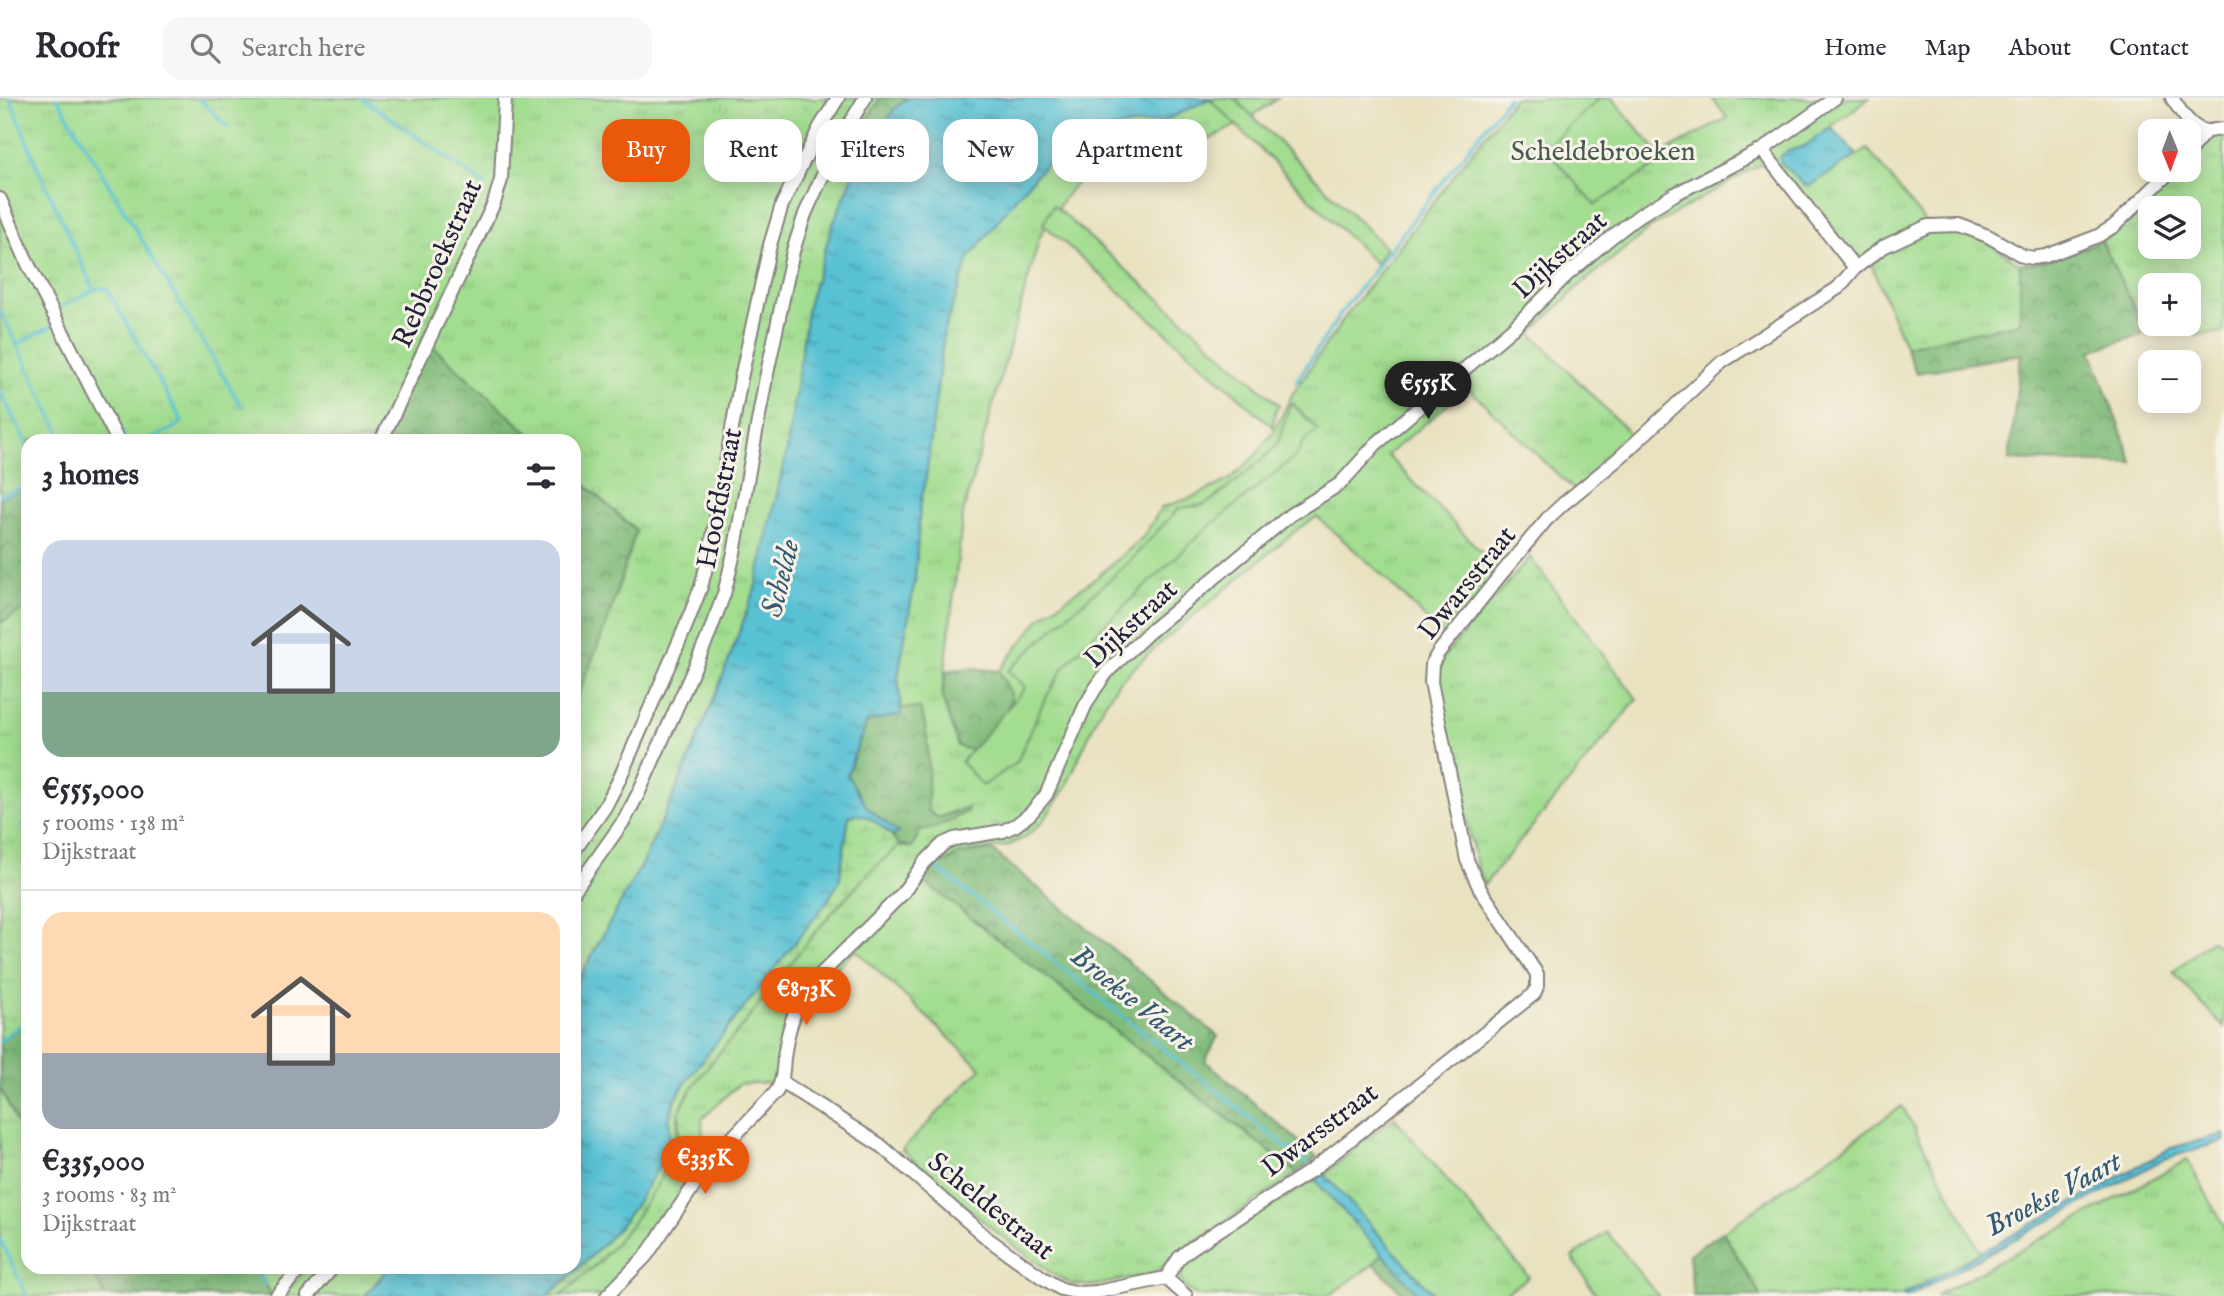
<!DOCTYPE html>
<html lang="en">
<head>
<meta charset="utf-8">
<style>
  body { margin:0; font-family:"IM FELL English",serif; background:#f7f7f7; color:#2b2b33; height:100vh; display:flex; flex-direction:column; font-size:26px; white-space:nowrap }
  * { box-sizing:border-box; margin:0 }
  p { font-size:23px; color:#7c7c81 }
  .icon { flex:none; width:38px; height:38px; fill:none; stroke:currentColor; stroke-width:2; stroke-linecap:round; stroke-linejoin:round }
  .map { position:relative; flex:1; overflow:hidden }
  .details { position:absolute; left:21px; top:336px; width:560px; height:840px; display:flex; flex-direction:column; background:#fff; border-radius:21px; box-shadow:0 4px 18px #0003 }
  .details>* { flex:none }
  .hud { position:absolute; left:602px; top:21px; width:665px; height:63px; display:flex; gap:14px }
  .needle { width:46px; rotate:179deg }
  .buttons { position:absolute; left:2138px; top:21px; display:grid; gap:14px }
  .buttons a { display:grid; place-items:center; width:63px; height:63px; border-radius:14px; background:#fff; box-shadow:0 4px 18px #0003; font-size:35px }
  .price { position:absolute; translate:-50% -60px; padding:0 16px; border-radius:24px; background:#ea580c; color:#fff; font-size:23px; line-height:46px; filter:drop-shadow(0 2px 4px #0008) }
  .price::after { content:''; position:absolute; left:50%; top:42px; width:21px; height:16px; margin-left:-10px; background:inherit; clip-path:polygon(0 0,100% 0,50% 100%) }
  .price.on { background:#222; color:#fff }
  ul { padding:0; list-style:none }
  li { display:grid; align-content:center; gap:14px; height:371px; padding:0 21px }
  li+li { border-top:2px solid #e1e1e2 }
  li span { display:grid; place-items:center; height:217px; border-radius:21px; color:#555 }
  li>.icon { margin-inline-start:auto }
  span .icon { width:126px; height:126px; fill:#fffc; stroke-width:1 }
  li b { font-size:30px }
  h2 { display:flex; justify-content:space-between; align-items:center; height:84px; padding:0 21px; font-size:30px }
  .pill { padding:0 24px; border-radius:21px; background:#fff; box-shadow:0 4px 18px #0003; font-size:24px; line-height:63px }
  .pill.on { background:#ea580c; color:#fff }
  header { display:flex; align-items:center; gap:42px; box-sizing:border-box; height:98px; padding:0 35px; background:#fff; border-bottom:2px solid #e1e1e2 }
  header strong { font-size:33px }
  nav { display:flex; gap:38px; margin-inline-start:auto; font-size:24px }
  .search { width:490px; height:63px; background:#f7f7f7; display:flex; align-items:center; gap:18px; box-sizing:border-box; padding:0 24px; border-radius:21px; color:#7c7c81; font-size:26px }
  .map>svg:first-child { display:block }
  .grass { fill:url(#grass-tufts); stroke:#628066; stroke-width:2; fill-rule:evenodd }
  .forest { fill:url(#forest-crowns); stroke:#526f5a; stroke-width:2 }
  .wetland { fill:url(#wetland-marsh); stroke:#628066; stroke-width:2 }
  .park { fill:#a2dd90; stroke:#628066; stroke-width:2 }
  .water { fill:url(#water-ripples); stroke:#3d7288; stroke-width:2 }
  .lines { fill:none; stroke-linecap:round; stroke-linejoin:round }
  .stream { stroke:#58c1d4; stroke-width:3.5 }
  .street-casing { stroke:#86827e; stroke-width:16 }
  .street { stroke:#fff; stroke-width:12 }
  .labels { text-anchor:middle; stroke-width:6; stroke-linejoin:round; paint-order:stroke }
  .park-label { font-size:28px; fill:#485a54; stroke:#f7f3e8 }
  .street-label { font-size:28px; fill:#22223b; stroke:#f7f3e8 }
  .water-label { font-size:30px; font-style:italic; fill:#355a71; stroke:#f7f3e8 }
</style>
</head>
<body>
<header>
<strong>Roofr</strong>
<div class="search"><svg class="icon" aria-label="search" viewBox="0 0 24 24"><circle cx="10" cy="10" r="6"/><path d="M15 15l6 6"/></svg>Search here</div>
<nav><a>Home</a><a>Map</a><a>About</a><a>Contact</a></nav>
</header>
<div class="map">
<svg width="2224" height="1198" viewBox="0 0 2224 1198">
  <defs>
    <pattern id="grass-tufts" width="24" height="20" patternUnits="userSpaceOnUse" patternTransform="scale(1.75)"><rect width="24" height="20" fill="#a2dd90"/><path d="M3 7l-1-3M5 7V3M7 7l1-3M15 17l-1-3M17 17v-4M19 17l1-3" fill="none" stroke="#8bbd7d"/></pattern>
    <pattern id="forest-crowns" width="20" height="18" patternUnits="userSpaceOnUse" patternTransform="scale(1.75)"><rect width="20" height="18" fill="#81bc7a"/><path d="M2 6a3 3 0 1 1 6 0M12 15a3 3 0 1 1 6 0" fill="none" stroke="#699865"/></pattern>
    <pattern id="wetland-marsh" width="20" height="14" patternUnits="userSpaceOnUse" patternTransform="scale(1.75)"><rect width="20" height="14" fill="#a2dd90"/><path d="M1 5h8M5 5V1M11 12h8M15 12V8" fill="none" stroke="#8bbd7d"/></pattern>
    <pattern id="water-ripples" width="26" height="14" patternUnits="userSpaceOnUse" patternTransform="scale(1.75)"><rect width="26" height="14" fill="#58c1d4"/><path d="M2 4q2-2 4 0t4 0M15 11q2-2 4 0t4 0" fill="none" stroke="#489cad"/></pattern>
  </defs>
  <rect width="100%" height="100%" fill="#f7f3e8"/>
  <filter id="ink" filterUnits="userSpaceOnUse"><feTurbulence type="fractalNoise" baseFrequency=".0143" numOctaves="2"/><feDisplacementMap in="SourceGraphic" scale="14" xChannelSelector="R" yChannelSelector="G"/><feConvolveMatrix kernelMatrix="1 2 1 2 8 2 1 2 1" color-interpolation-filters="sRGB"/></filter>
  <filter id="wash" filterUnits="userSpaceOnUse"><feTurbulence type="fractalNoise" baseFrequency=".00686" numOctaves="4" result="noise"/><feDisplacementMap in="SourceGraphic" scale="28" xChannelSelector="R" yChannelSelector="G"/><feGaussianBlur stdDeviation="1.57" result="paint"/><feColorMatrix in="noise" values="0 0 0 0 0 0 0 0 0 0 0 0 0 0 0 0 0 1.4 0 .05"/><feComposite in="paint" operator="in"/></filter>
  <g filter="url(#wash)">
    <rect width="100%" height="100%" fill="#e9e2c1"/>
    <!-- grass -->
    <g class="grass">
      <polygon points="0,0 880,0 860,34 869,31 878,36 856,71 832,128 808,208 787,352 755,491 723,578 680,683 645,760 574,890 574,607 636,432 574,377 574,343 537,343 428,244 381,343 28,343 28,390 0,399"/>
      <path d="M1211 0H1278C1259 16 1196 51 1173 56 1149 61 1115 59 1094 71 1069 84 1055 116 1040 138L963 415 942 599 958 648 1011 596 999 573 1042 518 1097 479 1142 440 1162 409 1191 400 1229 382 1254 359 1274 333 1293 295 1345 219 1514 0H1603L1654 60 1727 20 1712 0H1869L1805 48 1788 53 1809 88 1868 51 1928 128 1855 170 1768 62 1650 130 1578 189 1531 235 1637 343 1577 395 1468 290 1387 357 1502 475 1448 543 1377 472 1317 419 1299 430 1157 548 1119 584 1099 615 1066 689 1042 725 1024 740 1007 748 959 756 951 760 921 781 1297 1075 1190 1147 1153 1176 1091 1188 1071 1186 1050 1174 996 1134 902 1052 981 970 856 852C826 878 804 898 795 938L789 936 782 984 739 986 702 1021 703 1050 712 1061 646 1158 607 1198H561L599 1164 630 1128 679 1047V1014L694 987 808 842 871 771 899 748 912 749 920 733 939 728 956 712 939 720 928 713V655L919 610H901L898 579 915 481 920 408 926 380 944 233 969 160 1020 95 1056 55 1073 42 1092 33 1166 22Z"/>
      <path d="M2224 35V234L2195 238 2189 221V187H2151V226H2176L2146 235 2101 142C2133 127 2156 97 2180 72H2189V63L2214 37ZM2151 110H2189V149H2151Z"/>
      <path d="M1952 131 1984 142 2020 166 2021 225 1905 248 1871 166C1895 146 1921 133 1952 131Z"/>
      <polygon points="1530,459 1637,601 1484,787 1478,773 1438,592 1438,577 1444,558"/>
      <polygon points="28,509 28,923 0,944 0,525"/>
      <polygon points="2211,842 2224,854 2224,930 2173,874"/>
      <polygon points="0,990 28,1046 28,1169 90,1169 105,1198 0,1198"/>
      <polygon points="1902,1008 1981,1154 1901,1198 1761,1198 1723,1134"/>
      <polygon points="1394,1019 1529,1179 1501,1198 1435,1198 1324,1076"/>
      <polygon points="2187,1062 2224,1127 2224,1198 1935,1198"/>
      <path d="M1315 1082 1382 1155 1374 1166 1328 1198H1197C1191 1193 1180 1187 1180 1178 1183 1156 1293 1096 1315 1082Z"/>
      <polygon points="1607,1134 1658,1198 1597,1198 1572,1159"/>
      <polygon points="256,1169 302,1169 272,1198"/>
      <polygon points="308,1169 389,1169 365,1198 283,1198"/>
    </g>
    <!-- forest -->
    <g class="forest">
      <polygon points="880,0 908,0 894,11 878,36 869,31 859,36"/>
      <path d="M2101 142 2146 235 2091 253 2133 366 2009 362 2021 256 1916 275 1905 248 2020 225V166C2050 164 2074 154 2101 142Z"/>
      <polygon points="428,244 537,343 381,343"/>
      <polygon points="574,377 636,433 607,525 574,607"/>
      <polygon points="28,390 28,509 0,525 0,399"/>
      <polygon points="971,570 999,573 1011,596 1011,602 1007,612 979,651 965,651 958,648 942,599 946,573"/>
      <path d="M901 610H919C931 627 928 690 928 713L939 720 967 709V714L939 728 920 733 912 749 899 748 893 738 897 735 867 709 847 677 867 624 899 617Z"/>
      <polygon points="992,752 1218,938 1205,963 1317,1059 1297,1075 921,781 935,762 944,765 959,756"/>
      <polygon points="28,923 28,1046 0,990 0,944"/>
      <polygon points="1723,1134 1761,1198 1693,1198 1689,1156"/>
      <polygon points="1382,1155 1420,1198 1405,1198 1374,1166"/>
      <polygon points="90,1169 256,1169 272,1198 105,1198"/>
    </g>
    <!-- wetland -->
    <path class="wetland" d="M856 715C874 720 889 732 899 748 838 799 792 864 744 926 722 953 694 980 680 1012 674 1027 680 1044 675 1059L630 1128 599 1164 561 1198H547L566 1182 670 1046C667 1014 671 1010 687 982L826 805 839 784 849 718Z"/>
    <!-- park -->
    <g class="park">
      <polygon points="1215,0 1234,0 1386,150 1376,166 1211,2"/>
      <polygon points="1600,0 1612,0 1664,62 1595,107 1545,50"/>
      <polygon points="1053,107 1279,307 1275,315 1273,329 1043,126"/>
      <path d="M1292 305 1318 332 1302 345 1297 357 1205 432 1088 542 1064 569 1043 605 1017 664 983 688 961 664 1026 589 1008 573 1067 518 1126 467 1178 411C1187 407 1196 410 1205 406 1213 403 1273 354 1277 346 1284 333 1283 318 1292 305Z"/>
    </g>
    <!-- water -->
    <g class="water">
      <path d="M908 0H1211L1166 22 1092 33 1073 42 1056 55 1020 95 969 160 944 233 926 380 920 408 915 481 898 579 901 610 900 617 866 624 847 677 867 709 898 735 893 738C880 728 866 712 849 718L839 784 826 805 687 982C681 992 672 1003 670 1014 667 1028 672 1042 667 1056 652 1078 639 1104 622 1125 600 1152 574 1175 547 1198H365L389 1169H574V890L645 760 680 683 723 578 755 491 787 352 808 208 832 129 856 71 894 11Z"/>
      <polygon points="1831,29 1857,57 1809,88 1804,87 1781,65 1780,59 1788,53 1805,48"/>
      <polygon points="2224,1036 2224,1043 2164,1061 1909,1198 1901,1198 2171,1050"/>
      <polygon points="1324,1076 1435,1198 1420,1198 1315,1082"/>
    </g>
    <g class="lines">
      <!-- stream -->
      <g class="stream">
        <polyline points="10,0 36,66 94,192"/>
        <polyline points="57,0 241,308"/>
        <polyline points="199,0 228,30"/>
        <polyline points="362,0 485,87"/>
        <polyline points="57,211 98,190 107,191 182,323 179,327 148,343"/>
        <polyline points="0,212 64,343"/>
        <polyline points="17,246 54,227"/>
        <polyline points="93,280 126,343"/>
        <polyline points="1296,284 1343,212 1508,0"/>
        <polyline points="0,293 28,349"/>
        <polyline points="0,397 28,389"/>
        <polyline points="23,728 28,739"/>
        <polyline points="932,766 1308,1066"/>
        <polyline points="0,943 28,922"/>
        <polyline points="0,1141 27,1198"/>
        <polyline points="256,1169 265,1187"/>
      </g>
    </g>
  </g>
  <g filter="url(#ink)">
    <g class="lines">
      <!-- street casing -->
      <g class="street-casing">
        <g id="street">
          <path d="M2172 0C2179 11 2191 31 2206 33 2211 33 2218 31 2224 31"/>
          <polyline points="1762,52 1855,170"/>
          <polyline points="2189,53 2206,33"/>
          <polyline points="0,101 28,166 118,343"/>
          <polyline points="381,343 494,105 501,82 505,0"/>
          <polyline points="574,753 605,709 618,684 685,530 701,489 711,450 741,280 770,147 782,107 820,29 838,0"/>
          <polyline points="574,793 625,721 639,694 708,539 724,496 734,455 765,285 793,153 805,116 820,83 841,40 865,0"/>
          <polyline points="782,984 880,1047 988,1141 1043,1180 1061,1191 1080,1195 1097,1194 1166,1180"/>
          <polyline points="1166,1180 1179,1160 1190,1151 1312,1072 1534,896 1537,889 1537,876 1480,791 1467,762 1431,584 1432,566 1438,555 1502,475 1547,421 1563,406 1618,361 1722,264 1838,190 1855,170 1883,149 1928,128 1959,127 1988,138 2023,158 2033,160 2046,158 2098,138 2114,128 2172,72"/>
          <polyline points="1166,1180 1186,1198"/>
          <polyline points="276,1198 302,1169"/>
          <polyline points="308,1198 333,1169"/>
          <path d="M607 1198 646 1158 712 1061 777 993C783 982 783 972 784 960 788 929 795 906 815 882L902 796 924 765 943 746 954 741 1003 733 1016 727 1031 715 1046 697 1085 608 1095 591 1107 574 1147 536 1290 417 1340 386 1376 346 1512 231 1567 177 1609 141 1640 117 1675 96 1762 52 1835 0"/>
        </g>
      </g>
      <!-- street -->
      <use href="#street" class="street"/>
    </g>
  </g>
  <g class="labels">
    <!-- park labels -->
    <g class="park-label">
      <text x="1603" y="62">Scheldebroeken</text>
    </g>
    <!-- street labels -->
    <g class="street-label">
      <text transform="translate(1559 156) rotate(-42)" y="10">Dijkstraat</text>
      <text transform="translate(436 165) rotate(-66)" y="10">Rebbroekstraat</text>
      <text transform="translate(718 400) rotate(-79)" y="10">Hoofdstraat</text>
      <text transform="translate(1466 484) rotate(-51)" y="10">Dwarsstraat</text>
      <text transform="translate(1130 525) rotate(-43)" y="10">Dijkstraat</text>
      <text transform="translate(1319 1031) rotate(-37)" y="10">Dwarsstraat</text>
      <text transform="translate(992 1107) rotate(39)" y="10">Scheldestraat</text>
    </g>
    <!-- water labels -->
    <g class="water-label">
      <text transform="translate(780 480) rotate(-76)" y="10">Schelde</text>
      <text transform="translate(1133 900) rotate(39)" y="10">Broekse Vaart</text>
      <text transform="translate(2053 1095) rotate(-28)" y="10">Broekse Vaart</text>
    </g>
  </g>
</svg>
<div class="buttons">
<a><svg class="needle" viewBox="-14 -14 28 28"><path d="M0-13l5 13h-10z" fill="#e53935"/><path d="M0 13l5-13h-10z" fill="#7c7c81"/></svg></a>
<a><svg class="icon" aria-label="layers" viewBox="0 0 24 24"><path d="M12 4l9 5-9 5-9-5zM3 14l9 5 9-5"/></svg></a>
<a>+</a>
<a>−</a>
</div>
<b class="price on" style="left:1428px;top:323px">€555K</b>
<b class="price" style="left:806px;top:929px">€873K</b>
<b class="price" style="left:705px;top:1098px">€335K</b>
<div class="hud">
<a class="pill on">Buy</a>
<a class="pill">Rent</a>
<a class="pill">Filters</a>
<a class="pill">New</a>
<a class="pill">Apartment</a>
</div>
<section class="details">
<h2>3 homes<svg class="icon" aria-label="filters" viewBox="0 0 24 24"><path d="M4 7h16M4 17h16"/><circle cx="9" cy="7" r="2"/><circle cx="15" cy="17" r="2"/></svg></h2>
<ul>
<li><span style="background:linear-gradient(#c9d6e8 70%,#7fa58c 0)"><svg class="icon" aria-label="home" viewBox="0 0 24 24"><path d="M3 11l9-7 9 7M6 9v11h12V9"/></svg></span><div><b>€555,000</b><p>5 rooms · 138 m²</p><p>Dijkstraat</p></div></li>
<li><span style="background:linear-gradient(#ffd9b3 65%,#9aa5b1 0)"><svg class="icon" aria-label="home" viewBox="0 0 24 24"><path d="M3 11l9-7 9 7M6 9v11h12V9"/></svg></span><div><b>€335,000</b><p>3 rooms · 83 m²</p><p>Dijkstraat</p></div></li>
</ul>
</section>
</div>
</body>
</html>
